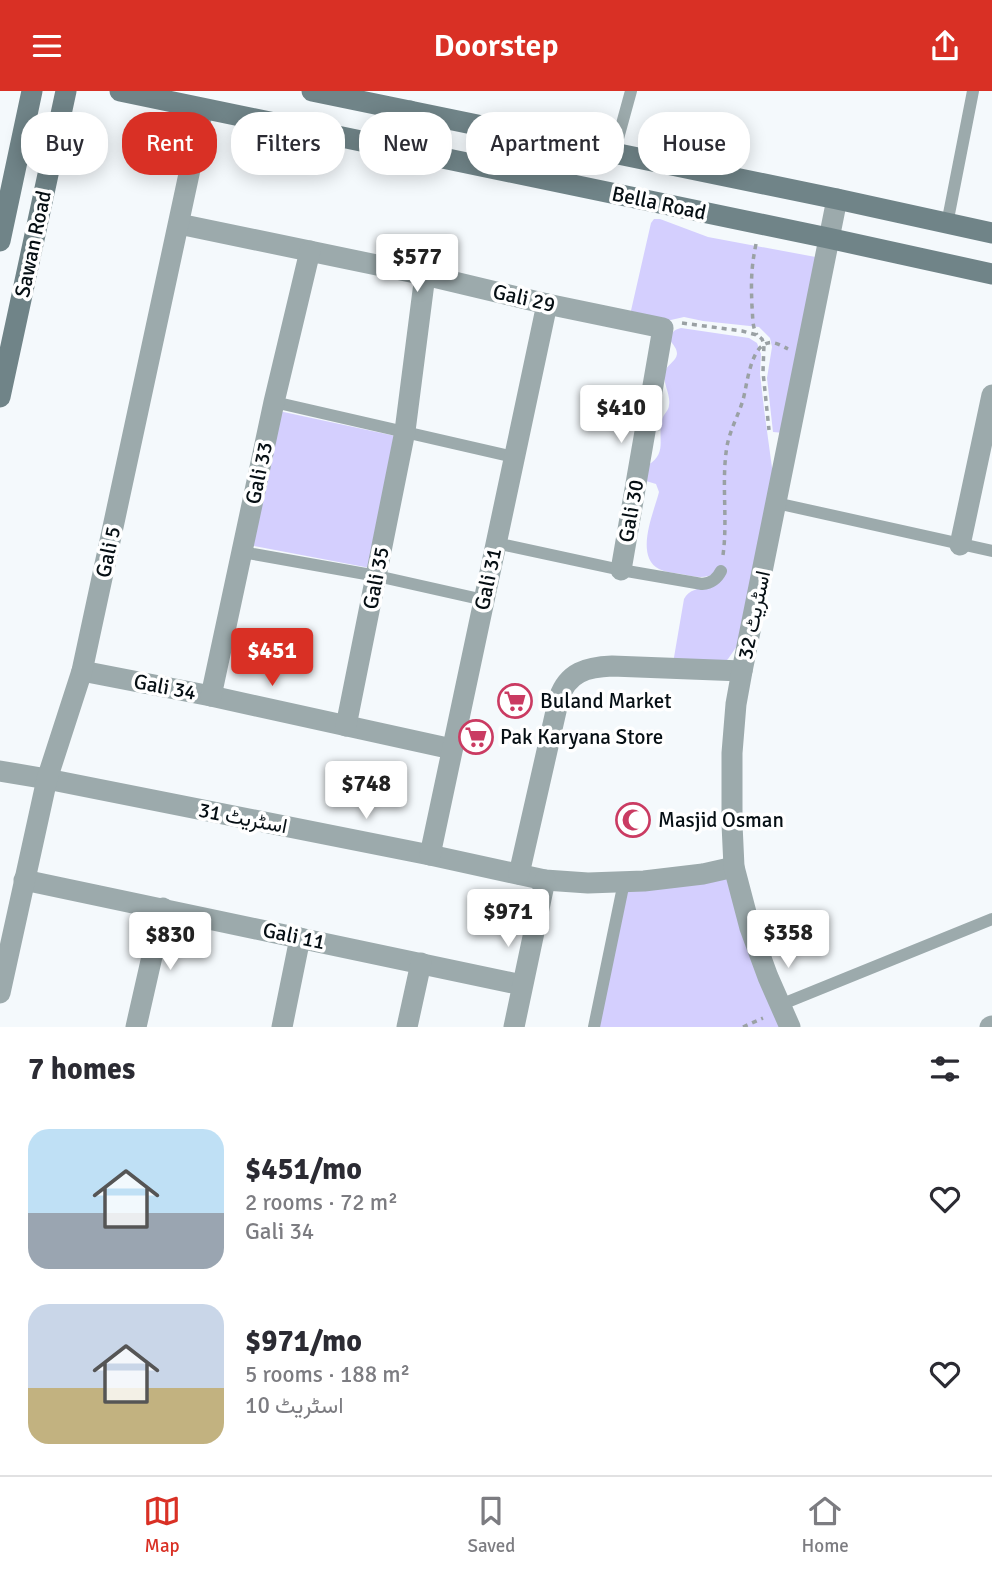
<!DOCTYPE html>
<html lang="en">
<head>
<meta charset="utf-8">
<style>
  body { margin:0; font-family:Signika,Vazirmatn,sans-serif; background:#f7f7f7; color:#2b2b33; height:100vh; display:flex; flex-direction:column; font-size:26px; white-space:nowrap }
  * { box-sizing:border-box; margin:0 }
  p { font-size:23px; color:#7c7c81 }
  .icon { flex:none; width:38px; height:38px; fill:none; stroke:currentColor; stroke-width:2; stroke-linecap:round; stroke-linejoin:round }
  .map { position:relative; height:936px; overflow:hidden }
  .panel { display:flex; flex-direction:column; background:#fff; flex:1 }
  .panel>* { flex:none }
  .hud { position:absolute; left:21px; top:21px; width:950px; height:63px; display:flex; gap:14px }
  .price { position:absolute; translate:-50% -60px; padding:0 16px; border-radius:7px; background:#fff; color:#222; font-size:23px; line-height:46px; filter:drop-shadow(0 2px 4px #0008) }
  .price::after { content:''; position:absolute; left:50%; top:42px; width:21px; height:16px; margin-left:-10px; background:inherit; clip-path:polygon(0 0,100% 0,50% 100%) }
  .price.current { background:#d93025; color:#fff }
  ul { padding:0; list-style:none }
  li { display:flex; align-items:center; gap:21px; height:175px; padding:0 28px }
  li span { display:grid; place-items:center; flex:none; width:196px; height:140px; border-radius:21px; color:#555 }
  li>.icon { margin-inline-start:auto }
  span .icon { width:84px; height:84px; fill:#fffc; stroke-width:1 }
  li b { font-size:30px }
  h2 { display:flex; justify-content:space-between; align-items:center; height:84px; padding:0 28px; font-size:30px }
  .chip { padding:0 24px; border-radius:28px; background:#fff; box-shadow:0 4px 18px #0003; font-size:24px; line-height:63px }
  .chip.current { background:#d93025; color:#fff }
  header { display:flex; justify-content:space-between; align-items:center; height:91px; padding:0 28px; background:#d93025; color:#fff; font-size:32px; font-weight:600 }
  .dock { display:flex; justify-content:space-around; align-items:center; height:98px; border-top:2px solid #e1e1e2; background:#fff; font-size:19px; color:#7c7c81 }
  .dock a { display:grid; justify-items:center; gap:4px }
  .dock .current { color:#d93025 }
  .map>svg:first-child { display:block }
  .green { fill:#d4cffe }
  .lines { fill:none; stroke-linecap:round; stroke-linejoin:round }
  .path { stroke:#9aa1a4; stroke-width:3.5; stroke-dasharray:5 5; stroke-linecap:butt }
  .lane { stroke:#9caaac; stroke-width:12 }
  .street { stroke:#9caaac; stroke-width:21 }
  .secondary { stroke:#708488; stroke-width:21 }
  .labels { text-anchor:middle; stroke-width:7; stroke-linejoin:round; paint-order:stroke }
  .street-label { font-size:21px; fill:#060f14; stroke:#fff }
  .poi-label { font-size:21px; fill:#060f14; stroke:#fff; text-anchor:start }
</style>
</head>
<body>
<header><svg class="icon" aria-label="menu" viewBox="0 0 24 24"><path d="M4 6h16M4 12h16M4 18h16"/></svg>Doorstep<svg class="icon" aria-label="share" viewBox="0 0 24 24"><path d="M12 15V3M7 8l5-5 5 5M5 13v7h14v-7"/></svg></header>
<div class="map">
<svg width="992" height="936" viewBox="0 0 992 936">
  <rect width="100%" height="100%" fill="#f4f9fc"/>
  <!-- green -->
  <g class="green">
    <polygon points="654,128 660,128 708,146 821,167 784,342 773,341 767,287 772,256 770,247 759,236 703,230 684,226 662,231 630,224 651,132"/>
    <path d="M681 237 749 247 757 252 761 263 760 283 764 318 773 384 737 555 728 568 722 573 672 578 684 508C689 498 699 498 709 495L718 482C703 488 696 486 681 483 674 482 665 481 659 478 634 465 654 421 659 401L656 393 646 390 648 374C668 362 657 347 662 329 663 323 669 320 669 314 671 303 662 292 665 281 667 273 676 271 677 263 677 257 673 254 670 249 671 241 674 239 681 237Z"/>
    <polygon points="279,320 400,346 370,477 249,454"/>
    <polygon points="734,777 790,936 594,936 624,791"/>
  </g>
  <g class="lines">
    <!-- path -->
    <g class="path">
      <path d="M756 153C751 177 751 192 752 216 753 226 752 236 757 244"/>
      <polyline points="682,232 742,240 757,244 762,248 764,253 763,281 769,339"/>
      <path d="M723 464C728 428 721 391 727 355 730 339 738 325 743 309 747 295 750 256 768 252 774 250 782 255 788 258"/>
      <polyline points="743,936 763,927"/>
    </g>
    <!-- lane -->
    <g class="lane">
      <polyline points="614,62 631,0"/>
      <polyline points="947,133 973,0"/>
      <polyline points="274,311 514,366"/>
      <polyline points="776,412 992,460"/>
      <path d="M496 452 621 479 702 493C712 492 717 488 721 480"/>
      <polyline points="242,461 377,485 484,509"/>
      <polyline points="780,914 992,828"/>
      <polyline points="594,936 624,791"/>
    </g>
    <!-- street -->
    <g class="street">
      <polyline points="179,133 425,184 547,213 663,237 621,479"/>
      <polyline points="960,454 992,304"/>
      <polyline points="82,580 211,605 452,658"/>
      <polyline points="211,605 274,311 310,160"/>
      <polyline points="346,635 405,340 425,184"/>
      <polyline points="0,680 47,688 430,764 545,789 588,792 644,790 703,783 734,776"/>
      <polyline points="430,764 547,213"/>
      <path d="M519 783 559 607C568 581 587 576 612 575L742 580"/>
      <polyline points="24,789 522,894"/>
      <polyline points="0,902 47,688 82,580 203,18"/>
      <polyline points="136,936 163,817"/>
      <polyline points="282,936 300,847"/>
      <polyline points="407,936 421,872"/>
      <polyline points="514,936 545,789"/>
      <polyline points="790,936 768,886 750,837 734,776 732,733 732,662 736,613 742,580 837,108"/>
      <polyline points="990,936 992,935"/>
    </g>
    <!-- secondary -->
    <g class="secondary">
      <polyline points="120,0 828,147 992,183"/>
      <polyline points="312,0 837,108 992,142"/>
      <polyline points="401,58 410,20"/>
      <polyline points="0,150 32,0"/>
      <polyline points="0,306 66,0"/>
    </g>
  </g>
  <!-- icons -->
  <defs>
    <g id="supermarket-ring" transform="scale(1.75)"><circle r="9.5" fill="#fff" stroke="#ca3b62" stroke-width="1.5"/><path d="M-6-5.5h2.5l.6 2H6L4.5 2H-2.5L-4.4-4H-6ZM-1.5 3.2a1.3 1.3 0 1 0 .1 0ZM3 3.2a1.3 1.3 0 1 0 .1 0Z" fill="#ca3b62"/></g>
    <g id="mosque-ring" transform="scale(1.75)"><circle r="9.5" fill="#fff" stroke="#ca3b62" stroke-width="1.5"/><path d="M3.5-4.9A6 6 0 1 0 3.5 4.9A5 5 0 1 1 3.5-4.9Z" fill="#ca3b62"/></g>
  </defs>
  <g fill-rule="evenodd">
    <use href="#supermarket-ring" x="515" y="610"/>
    <use href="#supermarket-ring" x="476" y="646"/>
    <use href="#mosque-ring" x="633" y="729"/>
  </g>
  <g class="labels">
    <!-- street labels -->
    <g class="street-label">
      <text transform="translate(659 112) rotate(12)" y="7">Bella Road</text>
      <text transform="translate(33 153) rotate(-78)" y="7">Sawan Road</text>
      <text transform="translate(524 207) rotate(13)" y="7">Gali 29</text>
      <text transform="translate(259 382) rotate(-78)" y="7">Gali 33</text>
      <text transform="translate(631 420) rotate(-80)" y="7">Gali 30</text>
      <text transform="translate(108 461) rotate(-78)" y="7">Gali 5</text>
      <text transform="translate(376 487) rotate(-79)" y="7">Gali 35</text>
      <text transform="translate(488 488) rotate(-78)" y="7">Gali 31</text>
      <text transform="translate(754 524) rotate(-78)" y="7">اسٹریٹ 32</text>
      <text transform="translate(165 596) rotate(11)" y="7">Gali 34</text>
      <text transform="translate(243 727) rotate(11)" y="7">اسٹریٹ 31</text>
      <text transform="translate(294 845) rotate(12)" y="7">Gali 11</text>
    </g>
    <!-- poi labels -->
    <g class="poi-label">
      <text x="540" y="617">Buland Market</text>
      <text x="500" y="653">Pak Karyana Store</text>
      <text x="658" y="736">Masjid Osman</text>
    </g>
  </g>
</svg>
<b class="price" style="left:417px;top:203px">$577</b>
<b class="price" style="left:621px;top:354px">$410</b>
<b class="price current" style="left:272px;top:597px">$451</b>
<b class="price" style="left:366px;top:730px">$748</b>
<b class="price" style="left:508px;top:858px">$971</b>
<b class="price" style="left:788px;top:879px">$358</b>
<b class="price" style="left:170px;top:881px">$830</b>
<div class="hud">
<a class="chip">Buy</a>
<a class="chip current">Rent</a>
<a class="chip">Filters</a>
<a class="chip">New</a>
<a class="chip">Apartment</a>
<a class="chip">House</a>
</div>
</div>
<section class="panel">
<h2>7 homes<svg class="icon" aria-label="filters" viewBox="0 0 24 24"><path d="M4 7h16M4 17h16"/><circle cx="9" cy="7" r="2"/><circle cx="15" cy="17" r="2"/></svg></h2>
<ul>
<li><span style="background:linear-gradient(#bfe0f5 60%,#9aa5b1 0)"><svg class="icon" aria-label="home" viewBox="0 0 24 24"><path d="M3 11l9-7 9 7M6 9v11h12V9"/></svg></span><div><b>$451/mo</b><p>2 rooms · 72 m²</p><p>Gali 34</p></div><svg class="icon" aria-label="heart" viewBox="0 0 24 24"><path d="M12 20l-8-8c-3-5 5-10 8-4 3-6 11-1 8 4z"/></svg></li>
<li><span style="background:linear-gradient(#c9d6e8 60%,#c2b280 0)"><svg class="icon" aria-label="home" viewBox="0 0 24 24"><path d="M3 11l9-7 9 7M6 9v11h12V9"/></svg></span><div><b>$971/mo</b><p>5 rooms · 188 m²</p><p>اسٹریٹ 10</p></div><svg class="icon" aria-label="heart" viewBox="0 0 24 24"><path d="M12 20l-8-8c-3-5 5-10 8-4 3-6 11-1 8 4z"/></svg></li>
</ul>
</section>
<nav class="dock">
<a class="current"><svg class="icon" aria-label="map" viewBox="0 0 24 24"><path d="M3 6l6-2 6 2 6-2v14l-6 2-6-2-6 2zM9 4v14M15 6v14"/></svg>Map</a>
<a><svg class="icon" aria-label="saved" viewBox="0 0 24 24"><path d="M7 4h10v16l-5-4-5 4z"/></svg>Saved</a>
<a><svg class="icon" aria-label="home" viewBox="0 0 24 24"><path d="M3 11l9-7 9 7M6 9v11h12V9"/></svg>Home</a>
</nav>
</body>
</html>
